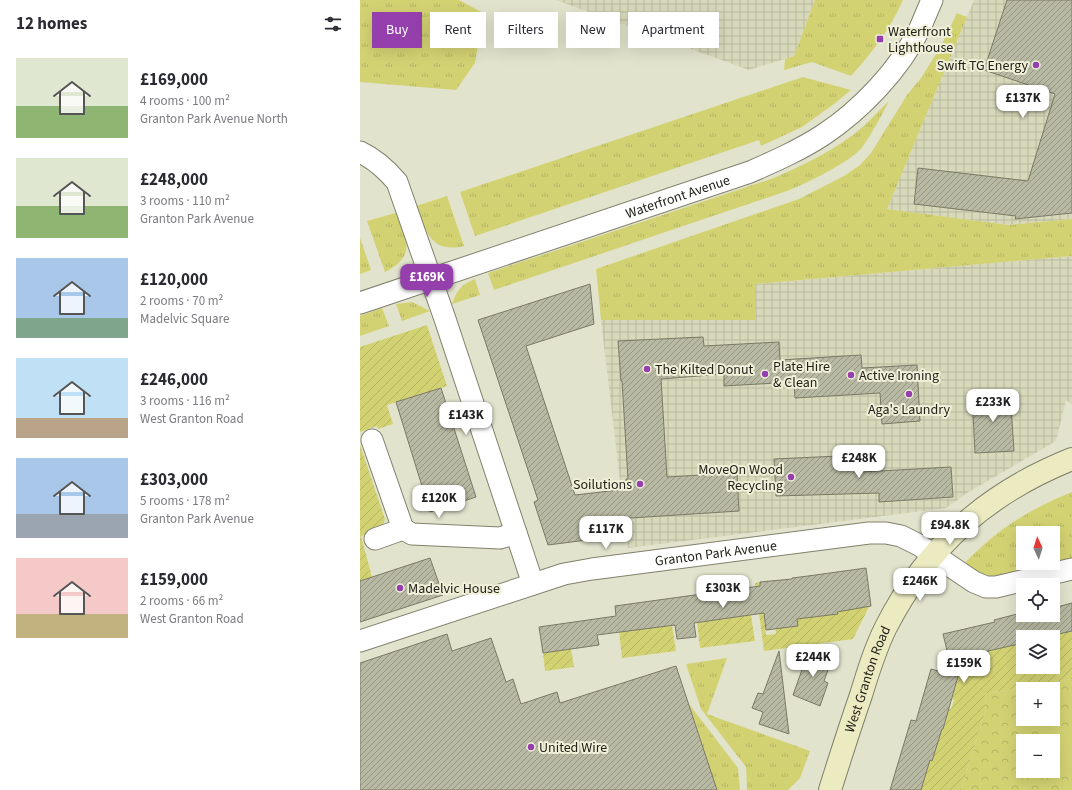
<!DOCTYPE html>
<html lang="en">
<head>
<meta charset="utf-8">
<style>
  body { margin:0; font-family:"Source Sans 3",sans-serif; background:#f7f7f7; color:#2b2b33; height:100vh; display:flex; flex-direction:column; font-size:15px; white-space:nowrap }
  * { box-sizing:border-box; margin:0 }
  p { font-size:13px; color:#7c7c81 }
  .icon { flex:none; width:22px; height:22px; fill:none; stroke:currentColor; stroke-width:2; stroke-linecap:round; stroke-linejoin:round }
  .map { position:relative; flex:1; overflow:hidden }
  .drawer { display:flex; flex-direction:column; background:#fff; width:360px }
  .drawer>* { flex:none }
  .hud { position:absolute; left:12px; top:12px; width:380px; height:36px; display:flex; gap:8px }
  .needle { width:26px; rotate:356deg }
  .fabs { position:absolute; left:656px; top:526px; display:grid; gap:8px }
  .fabs a { display:grid; place-items:center; width:44px; height:44px; border-radius:0px; background:#fff; box-shadow:0 4px 16px #0002; font-size:20px }
  .price { position:absolute; translate:-50% -34px; padding:0 9px; border-radius:8px; background:#fff; color:#222; font-size:13px; line-height:26px; filter:drop-shadow(0 1px 2px #0008) }
  .price::after { content:''; position:absolute; left:50%; top:24px; width:12px; height:9px; margin-left:-6px; background:inherit; clip-path:polygon(0 0,100% 0,50% 100%) }
  .price.selected { background:#953fad; color:#fff }
  ul { padding:0; list-style:none }
  li { display:flex; align-items:center; gap:12px; height:100px; padding:0 16px }
  li span { display:grid; place-items:center; flex:none; width:112px; height:80px; border-radius:0px; color:#555 }
  li>.icon { margin-inline-start:auto }
  span .icon { width:48px; height:48px; fill:#fffc; stroke-width:1 }
  li b { font-size:17px }
  h2 { display:flex; justify-content:space-between; align-items:center; height:48px; padding:0 16px; font-size:17px }
  .chip { padding:0 14px; border-radius:0px; background:#fff; box-shadow:0 4px 16px #0002; font-size:14px; line-height:36px }
  .chip.selected { background:#953fad; color:#fff }
  main { display:flex; flex:1; min-height:0 }
  .map>svg:first-child { display:block }
  .industrial { fill:url(#industrial-grid) }
  .grass { fill:url(#grass-tufts) }
  .park { fill:url(#park-crowns); fill-rule:evenodd }
  .garden { fill:url(#garden-furrows) }
  .pitch { fill:#d3d273 }
  .building { fill:url(#building-hatch); stroke:#7a7a65 }
  .lines { fill:none; stroke-linecap:round; stroke-linejoin:round }
  .street-casing { stroke:#80816c; stroke-width:23 }
  .secondary-casing { stroke:#80816c; stroke-width:24 }
  .street { stroke:#fff; stroke-width:21 }
  .secondary { stroke:#ebeac1; stroke-width:22 }
  .poi-dot { fill:#953fad; stroke:#f0f0d9; stroke-width:1.5 }
  .labels { text-anchor:middle; stroke-width:4; stroke-linejoin:round; paint-order:stroke }
  .poi-label { font-size:14px; fill:#23231b; stroke:#f0f0d9; text-anchor:start }
  .street-label { font-size:14px; fill:#23231b; stroke:#f0f0d9 }
</style>
</head>
<body>
<main>
<section class="drawer">
<h2>12 homes<svg class="icon" aria-label="filters" viewBox="0 0 24 24"><path d="M4 7h16M4 17h16"/><circle cx="9" cy="7" r="2"/><circle cx="15" cy="17" r="2"/></svg></h2>
<ul>
<li><span style="background:linear-gradient(#dfe7d0 60%,#8fb573 0)"><svg class="icon" aria-label="home" viewBox="0 0 24 24"><path d="M3 11l9-7 9 7M6 9v11h12V9"/></svg></span><div><b>£169,000</b><p>4 rooms · 100 m²</p><p>Granton Park Avenue North</p></div></li>
<li><span style="background:linear-gradient(#dfe7d0 60%,#8fb573 0)"><svg class="icon" aria-label="home" viewBox="0 0 24 24"><path d="M3 11l9-7 9 7M6 9v11h12V9"/></svg></span><div><b>£248,000</b><p>3 rooms · 110 m²</p><p>Granton Park Avenue</p></div></li>
<li><span style="background:linear-gradient(#a9c7e8 75%,#7fa58c 0)"><svg class="icon" aria-label="home" viewBox="0 0 24 24"><path d="M3 11l9-7 9 7M6 9v11h12V9"/></svg></span><div><b>£120,000</b><p>2 rooms · 70 m²</p><p>Madelvic Square</p></div></li>
<li><span style="background:linear-gradient(#bfe0f5 75%,#b9a48a 0)"><svg class="icon" aria-label="home" viewBox="0 0 24 24"><path d="M3 11l9-7 9 7M6 9v11h12V9"/></svg></span><div><b>£246,000</b><p>3 rooms · 116 m²</p><p>West Granton Road</p></div></li>
<li><span style="background:linear-gradient(#a9c7e8 70%,#9aa5b1 0)"><svg class="icon" aria-label="home" viewBox="0 0 24 24"><path d="M3 11l9-7 9 7M6 9v11h12V9"/></svg></span><div><b>£303,000</b><p>5 rooms · 178 m²</p><p>Granton Park Avenue</p></div></li>
<li><span style="background:linear-gradient(#f6c9c9 70%,#c2b280 0)"><svg class="icon" aria-label="home" viewBox="0 0 24 24"><path d="M3 11l9-7 9 7M6 9v11h12V9"/></svg></span><div><b>£159,000</b><p>2 rooms · 66 m²</p><p>West Granton Road</p></div></li>
</ul>
</section>
<div class="map">
<svg width="712" height="790" viewBox="0 0 712 790">
  <defs>
    <pattern id="industrial-grid" width="8" height="8" patternUnits="userSpaceOnUse"><rect width="8" height="8" fill="#d8d8bb"/><path d="M0 4h8M4 0v8" fill="none" stroke="#b9b9a0"/></pattern>
    <pattern id="grass-tufts" width="24" height="20" patternUnits="userSpaceOnUse"><rect width="24" height="20" fill="#d3d273"/><path d="M3 7l-1-3M5 7V3M7 7l1-3M15 17l-1-3M17 17v-4M19 17l1-3" fill="none" stroke="#b5b463"/></pattern>
    <pattern id="park-crowns" width="20" height="18" patternUnits="userSpaceOnUse"><rect width="20" height="18" fill="#d3d273"/><path d="M2 6a3 3 0 1 1 6 0M12 15a3 3 0 1 1 6 0" fill="none" stroke="#b5b463"/></pattern>
    <pattern id="garden-furrows" width="10" height="10" patternUnits="userSpaceOnUse"><rect width="10" height="10" fill="#d3d273"/><path d="M-1 1l2-2M0 10L10 0M9 11l2-2" fill="none" stroke="#b5b463"/></pattern>
    <pattern id="building-hatch" width="6" height="6" patternUnits="userSpaceOnUse"><rect width="6" height="6" fill="#b8b9a2"/><path d="M-1 1l2-2M0 6l6-6M5 7l2-2" fill="none" stroke="#959683"/></pattern>
  </defs>
  <rect width="100%" height="100%" fill="#e2e3cc"/>
  <!-- industrial -->
  <g class="industrial">
    <polygon points="196,0 455,0 434,56 389,70"/>
    <polygon points="614,0 712,0 712,219 649,225 527,209"/>
    <polygon points="712,256 712,404 706,400 696,441 607,493 586,508 268,548 241,320 395,320 395,284"/>
  </g>
  <!-- grass -->
  <g class="grass">
    <polygon points="0,0 99,0 123,13 115,63 96,90 0,82"/>
    <path d="M455 0H543C530 29 512 53 491 76L452 62 424 70 425 59 434 56Z"/>
    <polygon points="597,13 607,17 527,209 649,225 712,219 712,256 395,284 396,320 241,320 236,269 439,199 484,176 500,165 511,153 547,95 561,78 581,46"/>
    <polygon points="443,77 491,90 474,104 442,127 401,146 399,140 115,236 100,192"/>
    <path d="M529 101C521 116 513 132 503 146 493 161 445 184 427 191L134 290 128 273 411 179C444 165 478 149 505 125 513 117 521 109 529 101Z"/>
    <path d="M87 196 104 246C71 254 65 230 56 206Z"/>
    <path d="M39 212C47 238 56 257 25 272L7 221Z"/>
    <polygon points="0,238 11,270 0,274"/>
    <path d="M115 279 120 295 92 304C96 291 102 284 115 279Z"/>
    <polygon points="52,302 70,311 42,321 36,304"/>
    <polygon points="22,308 29,326 0,336 0,316"/>
    <path d="M712 492V558L693 563V533H663V563H693L635 578C623 578 614 571 605 563 637 529 670 509 712 492Z"/>
    <polygon points="367,658 347,714 450,751 440,778 428,790 387,790 386,767 341,709 326,664"/>
    <polygon points="329,704 378,768 380,790 357,790"/>
  </g>
  <!-- park -->
  <path class="park" d="M712 679V790H601L626 709 625 694ZM663 689H693V719H663ZM663 741H693V771H663Z"/>
  <!-- garden -->
  <g class="garden">
    <polygon points="67,325 87,386 27,405 33,424 18,429 17,426 0,432 0,347"/>
    <polygon points="0,445 25,519 22,530 1,536 12,577 0,581"/>
    <polygon points="400,582 406,635 416,634 415,617 427,616 429,628 438,626 437,619 446,618 445,613 478,614 477,609 497,601 509,607 493,639 404,651 395,583"/>
    <polygon points="391,615 395,641 340,648 337,622"/>
    <polygon points="312,625 316,651 262,658 259,632"/>
    <polygon points="712,631 712,679 625,694 626,709 601,790 561,790 570,760 572,761 579,728 583,729 589,709 591,709 594,700 592,699 598,677 585,673 589,661 618,653 619,655 628,653 628,651 663,643 663,667 693,667 692,635"/>
    <polygon points="211,649 214,667 185,671 183,653"/>
  </g>
  <!-- pitch -->
  <polygon class="pitch" points="712,727 712,770 686,776 684,771 693,771 693,741 678,741 676,734"/>
  <!-- building -->
  <g class="building">
    <polygon points="647,0 712,0 712,213 655,219 656,216 554,204 558,168 668,181 695,94 624,70"/>
    <polygon points="230,284 234,324 166,346 215,495 267,489 266,479 268,479 262,381 261,381 258,341 343,337 344,346 419,342 420,360 501,355 502,368 557,365 560,421 522,424 520,393 435,398 434,382 364,386 364,374 301,379 307,477 377,473 379,511 255,519 256,527 227,531 227,540 188,545 174,502 178,500 118,320"/>
    <polygon points="81,388 116,497 70,512 36,402"/>
    <polygon points="650,392 654,451 615,453 612,394"/>
    <polygon points="501,455 502,472 591,467 593,497 519,502 519,493 416,496 414,459"/>
    <polygon points="70,558 83,595 0,622 0,581"/>
    <polygon points="506,568 511,606 477,612 478,614 437,619 438,626 406,630 404,613 334,623 336,637 317,639 315,625 237,635 239,645 183,653 179,627 256,616 255,606 400,586 400,582 432,579 432,578 448,576"/>
    <polygon points="712,603 712,631 685,637 663,637 663,643 628,651 628,653 603,659 583,729 582,729 572,761 570,760 561,790 530,790 551,720 556,721 571,669 593,675 583,634 635,622 634,620 661,613 662,615 693,615 693,608"/>
    <polygon points="87,634 92,651 131,638 146,682 153,679 161,704 197,692 200,703 316,666 357,790 0,790 0,663"/>
    <polygon points="449,650 472,659 464,681 468,683 460,706 433,695"/>
    <polygon points="419,651 429,734 399,724 403,712 392,708 398,693 403,694"/>
  </g>
  <g class="lines">
    <!-- street casing -->
    <g class="street-casing">
      <g id="street">
        <path d="M0 152C15 159 26 169 37 182L85 319 173 584"/>
        <path id="s1" d="M0 303 390 172C415 161 440 150 463 135 501 110 540 69 560 28 564 19 568 9 572 0"/>
        <polyline points="12,440 43,529"/>
        <polyline points="15,539 43,529 52,534 140,538 156,533"/>
        <path id="s2" d="M0 641 204 574 232 569 509 533H526L541 536 559 545 614 582 626 587H636L712 569"/>
      </g>
    </g>
    <!-- secondary casing -->
    <g class="secondary-casing">
      <g id="secondary">
        <path id="s3" d="M470 790C480 758 490 727 501 695 508 672 515 649 526 627 568 545 627 493 712 459"/>
      </g>
    </g>
    <!-- street -->
    <use href="#street" class="street"/>
    <!-- secondary -->
    <use href="#secondary" class="secondary"/>
  </g>
  <!-- markers -->
  <g class="poi-dot">
    <rect x="516" y="35" width="8" height="8" rx="2"/>
    <circle cx="676" cy="65" r="4"/>
    <circle cx="287" cy="369" r="4"/>
    <circle cx="405" cy="374" r="4"/>
    <circle cx="491" cy="375" r="4"/>
    <circle cx="549" cy="394" r="4"/>
    <circle cx="431" cy="477" r="4"/>
    <circle cx="280" cy="484" r="4"/>
    <circle cx="40" cy="588" r="4"/>
    <circle cx="171" cy="747" r="4"/>
  </g>
  <g class="labels">
    <!-- poi labels -->
    <g class="poi-label">
      <text x="528" y="36">Waterfront<tspan x="528" dy="16">Lighthouse</tspan></text>
      <text x="668" y="70" text-anchor="end">Swift TG Energy</text>
      <text x="413" y="371">Plate Hire<tspan x="413" dy="16">&amp; Clean</tspan></text>
      <text x="295" y="374">The Kilted Donut</text>
      <text x="499" y="380">Active Ironing</text>
      <text x="549" y="414" text-anchor="middle">Aga's Laundry</text>
      <text x="423" y="474" text-anchor="end">MoveOn Wood<tspan x="423" dy="16">Recycling</tspan></text>
      <text x="272" y="489" text-anchor="end">Soilutions</text>
      <text x="48" y="593">Madelvic House</text>
      <text x="179" y="752">United Wire</text>
    </g>
    <!-- street labels -->
    <g class="street-label">
      <text dy="5" stroke="none"><textPath href="#s1" startOffset="335">Waterfront Avenue</textPath></text>
      <text dy="5" stroke="none"><textPath href="#s2" startOffset="368">Granton Park Avenue</textPath></text>
      <text dy="5" stroke="none"><textPath href="#s3" startOffset="117">West Granton Road</textPath></text>
    </g>
  </g>
</svg>
<div class="fabs">
<a><svg class="needle" viewBox="-14 -14 28 28"><path d="M0-13l5 13h-10z" fill="#e53935"/><path d="M0 13l5-13h-10z" fill="#7c7c81"/></svg></a>
<a><svg class="icon" aria-label="locate" viewBox="0 0 24 24"><circle cx="12" cy="12" r="6"/><path d="M12 2v4M12 18v4M2 12h4M18 12h4"/></svg></a>
<a><svg class="icon" aria-label="layers" viewBox="0 0 24 24"><path d="M12 4l9 5-9 5-9-5zM3 14l9 5 9-5"/></svg></a>
<a>+</a>
<a>−</a>
</div>
<b class="price" style="left:663px;top:119px">£137K</b>
<b class="price selected" style="left:67px;top:298px">£169K</b>
<b class="price" style="left:633px;top:423px">£233K</b>
<b class="price" style="left:106px;top:436px">£143K</b>
<b class="price" style="left:499px;top:479px">£248K</b>
<b class="price" style="left:79px;top:519px">£120K</b>
<b class="price" style="left:590px;top:546px">£94.8K</b>
<b class="price" style="left:246px;top:550px">£117K</b>
<b class="price" style="left:560px;top:602px">£246K</b>
<b class="price" style="left:363px;top:609px">£303K</b>
<b class="price" style="left:453px;top:678px">£244K</b>
<b class="price" style="left:604px;top:684px">£159K</b>
<div class="hud">
<a class="chip selected">Buy</a>
<a class="chip">Rent</a>
<a class="chip">Filters</a>
<a class="chip">New</a>
<a class="chip">Apartment</a>
</div>
</div>
</main>
</body>
</html>
